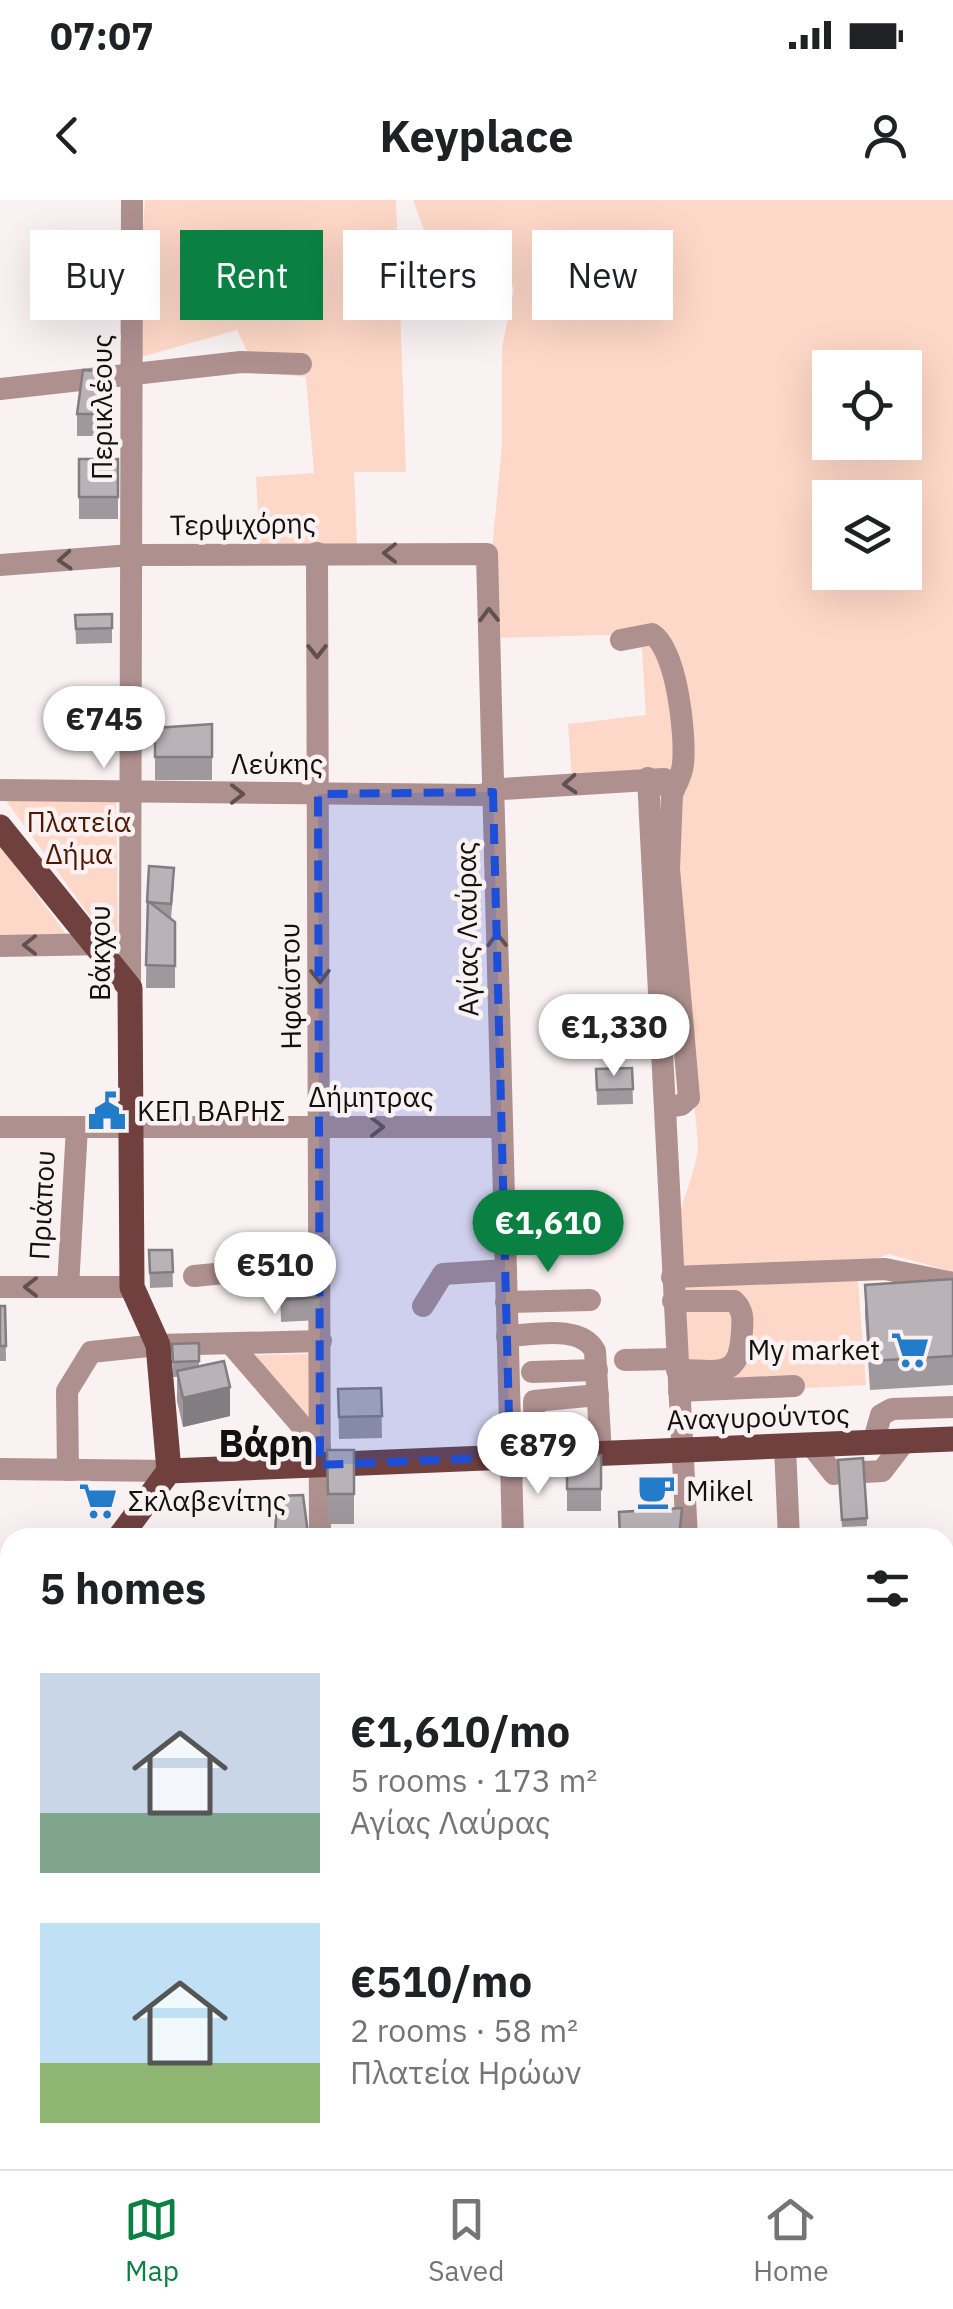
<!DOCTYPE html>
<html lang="en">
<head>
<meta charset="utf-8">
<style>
  body { margin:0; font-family:"IBM Plex Sans",sans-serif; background:#f2f2f2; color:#202124; height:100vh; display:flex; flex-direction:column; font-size:38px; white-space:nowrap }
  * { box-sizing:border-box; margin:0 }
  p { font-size:32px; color:#757577 }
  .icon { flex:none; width:55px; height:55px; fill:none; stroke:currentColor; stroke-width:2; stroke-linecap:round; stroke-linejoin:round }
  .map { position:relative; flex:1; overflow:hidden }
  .sheet { position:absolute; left:0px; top:1328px; width:955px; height:642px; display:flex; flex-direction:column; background:#fff; border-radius:30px 30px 0 0; box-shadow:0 10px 40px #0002 }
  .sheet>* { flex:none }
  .guide { position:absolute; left:30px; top:30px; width:895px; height:90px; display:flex; gap:20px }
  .buttons { position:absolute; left:812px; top:150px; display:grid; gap:20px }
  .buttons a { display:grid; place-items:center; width:110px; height:110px; border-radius:0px; background:#fff; box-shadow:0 10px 40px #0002; font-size:50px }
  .price { position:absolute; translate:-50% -85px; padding:0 22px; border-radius:35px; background:#fff; color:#222; font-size:32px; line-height:65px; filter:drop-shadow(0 2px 5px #0008) }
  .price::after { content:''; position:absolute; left:50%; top:60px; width:30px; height:22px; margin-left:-15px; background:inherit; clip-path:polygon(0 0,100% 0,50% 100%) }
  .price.current { background:#0b8043; color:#fff }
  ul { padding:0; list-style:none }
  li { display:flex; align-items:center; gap:30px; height:250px; padding:0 40px }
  li span { display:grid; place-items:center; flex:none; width:280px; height:200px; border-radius:0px; color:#555 }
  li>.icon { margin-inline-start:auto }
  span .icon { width:120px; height:120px; fill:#fffc; stroke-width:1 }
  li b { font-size:42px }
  h2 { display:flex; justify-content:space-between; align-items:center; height:120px; padding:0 40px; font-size:42px }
  .tag { padding:0 35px; border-radius:0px; background:#fff; box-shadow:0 10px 40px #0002; font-size:35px; line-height:90px }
  .tag.current { background:#0b8043; color:#fff }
  .status { display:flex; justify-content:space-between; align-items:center; height:70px; padding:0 50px; background:#fff; direction:ltr }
  .status svg { height:28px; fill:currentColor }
  header { display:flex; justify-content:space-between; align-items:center; height:130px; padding:0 40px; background:#fff; font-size:45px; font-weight:800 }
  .menu { display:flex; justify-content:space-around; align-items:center; height:140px; border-top:2px solid #e0e0e0; background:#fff; font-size:28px; color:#757577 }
  .menu a { display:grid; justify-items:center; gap:5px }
  .menu .current { color:#0b8043 }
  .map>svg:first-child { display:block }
  .green { fill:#fdd7c7; fill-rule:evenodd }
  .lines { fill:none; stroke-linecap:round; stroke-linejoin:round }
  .path { stroke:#ada6a8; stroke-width:2.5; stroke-dasharray:10 5; stroke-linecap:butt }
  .minor { stroke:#ae908f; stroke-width:22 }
  .major { stroke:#70403f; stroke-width:25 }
  .wall { fill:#9f999d }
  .shaded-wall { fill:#827d80 }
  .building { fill:#b9b2b7; stroke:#827d80; stroke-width:2.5 }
  .oneway { stroke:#605050 }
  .marked { fill:#1d4ed8; fill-opacity:0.2; stroke:#1d4ed8; stroke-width:8; stroke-dasharray:20 12; stroke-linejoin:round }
  .labels { text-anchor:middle; stroke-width:9; stroke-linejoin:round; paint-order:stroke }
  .street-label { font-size:28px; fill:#131011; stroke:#faf1f3 }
  .park-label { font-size:28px; fill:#4e1900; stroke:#faf1f3 }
  .poi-label { font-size:28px; fill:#131011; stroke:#faf1f3; text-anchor:start }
  .district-label { font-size:38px; font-weight:bold; fill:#131011; stroke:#faf1f3 }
</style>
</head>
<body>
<div class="status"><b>07:07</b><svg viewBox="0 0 49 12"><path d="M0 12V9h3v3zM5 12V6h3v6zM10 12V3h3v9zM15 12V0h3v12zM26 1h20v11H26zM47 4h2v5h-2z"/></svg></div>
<header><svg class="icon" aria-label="back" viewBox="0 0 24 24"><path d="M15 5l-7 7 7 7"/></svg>Keyplace<svg class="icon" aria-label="person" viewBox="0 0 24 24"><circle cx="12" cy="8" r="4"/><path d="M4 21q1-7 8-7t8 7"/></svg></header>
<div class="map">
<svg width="953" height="1969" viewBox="0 0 953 1969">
  <rect width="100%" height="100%" fill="#faf1f3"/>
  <!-- green -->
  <g class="green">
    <polygon points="145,0 396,0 406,272 354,272 357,345 260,349 256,277 314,273 306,177 257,172 237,130 134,159"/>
    <path d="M413 0H953V1072L889 1054 857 1067 866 1185 686 1194C683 1147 670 1073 677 1028 681 999 696 975 698 945L672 661 676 587 572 579 568 524 646 515 641 434 495 438 492 350 502 245V148L514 89 488 36 425 32ZM830 168H905V242H830ZM830 298H905V372H830Z"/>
    <polygon points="4,598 116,598 118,736 103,734"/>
    <polygon points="0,645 66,734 0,737"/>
    <polygon points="312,1154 313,1217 300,1216 256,1155"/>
    <polygon points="953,1714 953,1969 234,1969 227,1960 945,1960 945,1715"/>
  </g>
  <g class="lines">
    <!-- path -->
    <polyline class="path" points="317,1960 320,1969"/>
    <!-- minor -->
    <g class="minor">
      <polyline points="0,189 241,162 301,164"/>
      <polyline points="317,353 320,1338"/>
      <polyline points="0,365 131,355 487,354 513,1338"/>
      <path d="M621 440 652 434C677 450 686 535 683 564 682 575 676 585 672 594"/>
      <polyline points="648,578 687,1338"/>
      <polyline points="0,590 481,595 502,589 664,579 672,594 669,669 689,898 681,905 668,907"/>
      <polyline points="0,746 106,744"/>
      <polyline points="130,788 132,0"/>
      <polyline points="0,927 502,927"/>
      <polyline points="194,1076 307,1065"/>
      <polyline points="672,1077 885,1069 953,1083"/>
      <polyline points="0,1087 132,1087"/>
      <polyline points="68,1087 77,927"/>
      <path d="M673 1101H734C743 1110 743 1118 742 1130 740 1181 720 1170 677 1170"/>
      <polyline points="506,1102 590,1100"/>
      <polyline points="423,1106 443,1074 506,1070"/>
      <path d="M507 1136C533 1135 581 1124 595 1151L601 1254"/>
      <polyline points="231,1144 320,1247"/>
      <polyline points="625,1160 677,1159"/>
      <polyline points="532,1172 597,1170"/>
      <polyline points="679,1191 794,1186"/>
      <polyline points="873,1243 881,1215 892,1209 953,1207"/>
      <polyline points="811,1245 834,1274 839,1273"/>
      <polyline points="785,1247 789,1338"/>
      <polyline points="535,1256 534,1201 598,1195"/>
      <polyline points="0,1269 169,1271"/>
      <polyline points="68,1270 67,1191 91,1152 158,1145 321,1141"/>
      <polyline points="864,1272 882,1271 905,1241"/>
      <polyline points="0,1524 10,1524"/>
      <polyline points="945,1693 953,1692"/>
    </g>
    <!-- major -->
    <g class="major">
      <polyline points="0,627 130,788 132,1087 158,1145 169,1271"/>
      <polyline points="169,1271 953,1239"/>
      <polyline points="119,1338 169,1271"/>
      <polyline points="945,1484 953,1481"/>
      <polyline points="0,1493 10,1480"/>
      <polyline points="945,1537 953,1535"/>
      <polyline points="0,1592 10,1593"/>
      <polyline points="0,1616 10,1616"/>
    </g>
  </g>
  <!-- wall -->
  <g class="wall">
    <polygon points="97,176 107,176 107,236 77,236 77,214"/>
    <rect x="79" y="259" width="39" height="60"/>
    <polygon points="112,414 112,443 76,444 75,415"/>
    <polygon points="212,524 212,580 155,580 155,528"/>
    <polygon points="174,683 171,719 175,722 175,788 146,788 147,702"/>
    <polygon points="632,868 633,904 597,905 596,869"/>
    <polygon points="149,1050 172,1050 173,1087 150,1088"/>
    <polygon points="279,1054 319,1097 319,1120 281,1122"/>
    <polygon points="953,1079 953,1185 870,1190 865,1115 865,1085"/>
    <polygon points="0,1106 5,1106 6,1161 0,1161"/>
    <polygon points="172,1144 199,1161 199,1166 230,1216 183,1227 177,1201 177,1177 173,1177"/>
    <polygon points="381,1188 382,1238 339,1239 338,1189"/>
    <polygon points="327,1250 354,1250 354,1324 328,1324"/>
    <rect x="567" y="1255" width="34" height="56"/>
    <polygon points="838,1260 867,1318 867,1326 842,1327"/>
    <polygon points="303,1295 308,1338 275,1338 277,1296"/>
  </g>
  <!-- shaded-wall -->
  <polygon class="shaded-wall" points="230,1187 230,1216 183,1227 183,1198"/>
  <!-- building -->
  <g class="building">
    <polygon points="83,170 97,171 97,176 107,176 107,214 77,214"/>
    <rect x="79" y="259" width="39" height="38"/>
    <polygon points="112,414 112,428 76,429 75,415"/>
    <polygon points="212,524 212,557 155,557 155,528"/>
    <polygon points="149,666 174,668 171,704 147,702"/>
    <polygon points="148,701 175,722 175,766 146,765"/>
    <polygon points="632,868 633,889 597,890 596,869"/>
    <polygon points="149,1050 172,1050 173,1072 150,1073"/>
    <polygon points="317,1052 319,1097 281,1100 279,1054"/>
    <polygon points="953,1079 953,1156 870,1161 865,1085"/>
    <polygon points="0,1106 5,1106 6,1146 0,1146"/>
    <polygon points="199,1143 199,1161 173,1162 172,1144"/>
    <polygon points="224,1161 230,1187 183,1198 177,1171"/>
    <polygon points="381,1188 382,1216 339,1217 338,1189"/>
    <polygon points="327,1250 354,1250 354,1294 328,1294"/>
    <rect x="567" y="1255" width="34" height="34"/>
    <polygon points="863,1258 867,1318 842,1320 838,1260"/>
    <polygon points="303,1295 308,1334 275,1336 277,1296"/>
    <polygon points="682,1308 679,1338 620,1338 619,1312"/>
  </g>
  <!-- one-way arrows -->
  <defs><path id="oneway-chevron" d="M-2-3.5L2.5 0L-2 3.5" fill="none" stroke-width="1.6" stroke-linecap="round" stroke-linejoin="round" transform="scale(2.5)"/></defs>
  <g class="oneway">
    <use href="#oneway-chevron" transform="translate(390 353) rotate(180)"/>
    <use href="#oneway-chevron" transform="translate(65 360) rotate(176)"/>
    <use href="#oneway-chevron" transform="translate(489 415) rotate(-91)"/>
    <use href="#oneway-chevron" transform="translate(317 451) rotate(90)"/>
    <use href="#oneway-chevron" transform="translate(570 584) rotate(176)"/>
    <use href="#oneway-chevron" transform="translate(237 594)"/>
    <use href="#oneway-chevron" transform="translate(497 740) rotate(-91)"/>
    <use href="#oneway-chevron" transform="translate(30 745) rotate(180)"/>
    <use href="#oneway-chevron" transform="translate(320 776) rotate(89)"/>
    <use href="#oneway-chevron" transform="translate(377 927)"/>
    <use href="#oneway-chevron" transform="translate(31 1087) rotate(180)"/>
  </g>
  <!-- marked area -->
  <path class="marked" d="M493 592 510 1257 320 1265 318 594Z"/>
  <!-- icons -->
  <defs>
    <g id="civic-bare" transform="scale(3)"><path d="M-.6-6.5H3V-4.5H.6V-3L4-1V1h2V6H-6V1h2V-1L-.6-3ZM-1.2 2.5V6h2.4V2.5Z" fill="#227cc9" stroke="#faf1f3" stroke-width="2.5" paint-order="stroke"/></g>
    <g id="supermarket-bare" transform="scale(3)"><path d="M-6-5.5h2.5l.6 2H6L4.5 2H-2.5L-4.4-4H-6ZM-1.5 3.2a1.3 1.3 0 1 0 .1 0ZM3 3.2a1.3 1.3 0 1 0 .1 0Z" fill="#227cc9" stroke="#faf1f3" stroke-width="2.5" paint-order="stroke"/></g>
    <g id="cafe-bare" transform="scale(3)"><path d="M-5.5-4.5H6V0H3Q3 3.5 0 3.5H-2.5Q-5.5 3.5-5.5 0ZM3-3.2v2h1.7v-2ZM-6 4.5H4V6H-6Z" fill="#227cc9" stroke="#faf1f3" stroke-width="2.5" paint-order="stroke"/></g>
  </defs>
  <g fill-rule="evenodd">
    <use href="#civic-bare" x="107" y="911"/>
    <use href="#supermarket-bare" x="910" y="1150"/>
    <use href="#cafe-bare" x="656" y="1291"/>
    <use href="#supermarket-bare" x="98" y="1301"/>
  </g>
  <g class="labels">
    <!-- street labels -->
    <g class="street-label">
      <text transform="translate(102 207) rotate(-90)" y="10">Περικλέους</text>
      <text transform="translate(243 324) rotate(-1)" y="10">Τερψιχόρης</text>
      <text x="277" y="574">Λεύκης</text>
      <text transform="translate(467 729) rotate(-91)" y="10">Αγίας Λαύρας</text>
      <text transform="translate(100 753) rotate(-90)" y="10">Βάκχου</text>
      <text transform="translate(290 786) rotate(-91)" y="10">Ηφαίστου</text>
      <text x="371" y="907">Δήμητρας</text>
      <text transform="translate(42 1005) rotate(-87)" y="10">Πριάπου</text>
      <text transform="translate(758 1217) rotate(-2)" y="10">Αναγυρούντος</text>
    </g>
    <!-- park labels -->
    <g class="park-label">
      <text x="79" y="632">Πλατεία<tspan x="79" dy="32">Δήμα</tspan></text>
    </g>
    <!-- poi labels -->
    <g class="poi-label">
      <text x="137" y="921">ΚΕΠ ΒΑΡΗΣ</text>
      <text x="880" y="1160" text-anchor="end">My market</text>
      <text x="686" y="1301">Mikel</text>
      <text x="128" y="1311">Σκλαβενίτης</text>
    </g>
    <!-- district labels -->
    <g class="district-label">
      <text x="266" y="1257">Βάρη</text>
    </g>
  </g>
</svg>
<div class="buttons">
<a><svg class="icon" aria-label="locate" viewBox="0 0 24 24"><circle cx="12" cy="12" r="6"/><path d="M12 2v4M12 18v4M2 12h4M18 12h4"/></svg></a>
<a><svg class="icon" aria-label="layers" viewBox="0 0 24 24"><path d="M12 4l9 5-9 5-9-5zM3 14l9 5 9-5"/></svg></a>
</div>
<b class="price" style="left:104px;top:571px">€745</b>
<b class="price" style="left:614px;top:879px">€1,330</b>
<b class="price current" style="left:548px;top:1075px">€1,610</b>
<b class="price" style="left:275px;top:1117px">€510</b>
<b class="price" style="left:538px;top:1297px">€879</b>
<div class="guide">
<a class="tag">Buy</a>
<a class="tag current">Rent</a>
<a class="tag">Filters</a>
<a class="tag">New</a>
</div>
<section class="sheet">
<h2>5 homes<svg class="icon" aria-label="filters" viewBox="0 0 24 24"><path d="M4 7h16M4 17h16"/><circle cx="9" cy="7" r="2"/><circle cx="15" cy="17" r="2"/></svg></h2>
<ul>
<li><span style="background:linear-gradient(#c9d6e8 70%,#7fa58c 0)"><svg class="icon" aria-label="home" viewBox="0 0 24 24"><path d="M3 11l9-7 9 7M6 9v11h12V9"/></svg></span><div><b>€1,610/mo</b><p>5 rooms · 173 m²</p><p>Αγίας Λαύρας</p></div></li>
<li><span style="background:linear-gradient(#bfe0f5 70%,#8fb573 0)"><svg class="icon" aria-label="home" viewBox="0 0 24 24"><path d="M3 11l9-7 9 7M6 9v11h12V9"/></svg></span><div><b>€510/mo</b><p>2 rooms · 58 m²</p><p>Πλατεία Ηρώων</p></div></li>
</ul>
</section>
</div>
<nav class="menu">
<a class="current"><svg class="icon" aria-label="map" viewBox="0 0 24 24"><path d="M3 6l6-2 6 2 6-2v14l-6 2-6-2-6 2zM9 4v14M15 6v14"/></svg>Map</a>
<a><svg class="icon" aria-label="saved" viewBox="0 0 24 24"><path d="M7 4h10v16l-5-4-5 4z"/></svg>Saved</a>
<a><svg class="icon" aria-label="home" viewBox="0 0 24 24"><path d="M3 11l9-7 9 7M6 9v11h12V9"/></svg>Home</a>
</nav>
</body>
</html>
